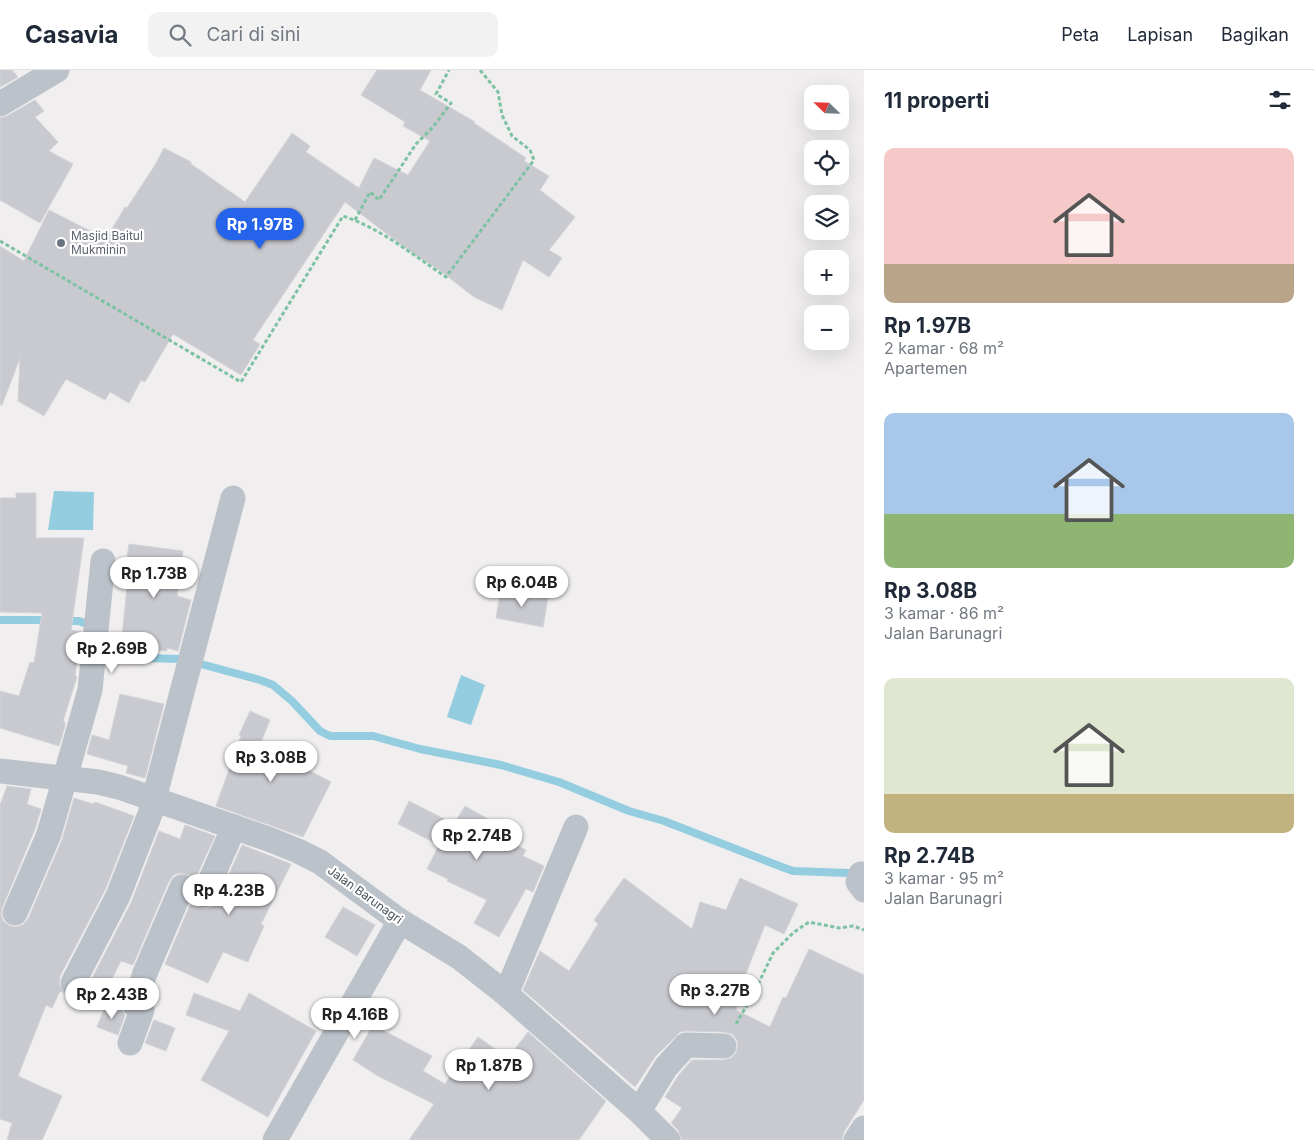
<!DOCTYPE html>
<html lang="id">
<head>
<meta charset="utf-8">
<style>
  body { margin:0; font-family:Inter,sans-serif; background:#f2f2f3; color:#1f2937; height:100vh; display:flex; flex-direction:column; font-size:19px; white-space:nowrap }
  * { box-sizing:border-box; margin:0 }
  p { font-size:16px; color:#747a83 }
  .icon { flex:none; width:28px; height:28px; fill:none; stroke:currentColor; stroke-width:2; stroke-linecap:round; stroke-linejoin:round }
  .map { position:relative; flex:1; overflow:hidden }
  .panel { display:flex; flex-direction:column; background:#fff; width:450px }
  .panel>* { flex:none }
  .needle { width:32px; rotate:293deg }
  .controls { position:absolute; left:804px; top:15px; display:grid; gap:10px }
  .controls a { display:grid; place-items:center; width:45px; height:45px; border-radius:10px; background:#fff; box-shadow:0 5px 20px #0002; font-size:25px }
  .price { position:absolute; translate:-50% -42px; padding:0 11px; border-radius:18px; background:#fff; color:#222; font-size:16px; line-height:32px; filter:drop-shadow(0 1px 2px #0008) }
  .price::after { content:''; position:absolute; left:50%; top:30px; width:15px; height:11px; margin-left:-8px; background:inherit; clip-path:polygon(0 0,100% 0,50% 100%) }
  .price.current { background:#2563eb; color:#fff }
  ul { padding:0; list-style:none }
  li { display:grid; align-content:center; gap:10px; height:265px; padding:0 20px }
  li span { display:grid; place-items:center; height:155px; border-radius:10px; color:#555 }
  li>.icon { margin-inline-start:auto }
  span .icon { width:90px; height:90px; fill:#fffc; stroke-width:1 }
  li b { font-size:21px }
  h2 { display:flex; justify-content:space-between; align-items:center; height:60px; padding:0 20px; font-size:21px }
  header { display:flex; align-items:center; gap:30px; box-sizing:border-box; height:70px; padding:0 25px; background:#fff; border-bottom:1px solid #e0e1e3 }
  header strong { font-size:24px }
  nav { display:flex; gap:28px; margin-inline-start:auto; font-size:18px }
  .search { width:350px; height:45px; background:#f2f2f3; display:flex; align-items:center; gap:12px; box-sizing:border-box; padding:0 18px; border-radius:10px; color:#747a83; font-size:19px }
  main { display:flex; flex:1; min-height:0 }
  .map>svg:first-child { display:block }
  .water { fill:#94cde0 }
  .lines { fill:none; stroke-linecap:round; stroke-linejoin:round }
  .stream { stroke:#94cde0; stroke-width:8 }
  .building { fill:#c9cad0; stroke:#d3d4d9 }
  .path { stroke:#7ec2a4; stroke-width:3; stroke-dasharray:4 2.5; stroke-linecap:butt }
  .minor { stroke:#bbc2c9; stroke-width:25 }
  .worship-dot { fill:#6b7280; stroke:#fff; stroke-width:2 }
  .labels { text-anchor:middle; stroke-width:4.5; stroke-linejoin:round; paint-order:stroke }
  .worship-label { font-size:12px; fill:#5b616d; stroke:#fff; text-anchor:start }
  .street-label { font-size:12px; fill:#495159; stroke:#fff }
</style>
</head>
<body>
<header>
<strong>Casavia</strong>
<div class="search"><svg class="icon" aria-label="search" viewBox="0 0 24 24"><circle cx="10" cy="10" r="6"/><path d="M15 15l6 6"/></svg>Cari di sini</div>
<nav><a>Peta</a><a>Lapisan</a><a>Bagikan</a></nav>
</header>
<main>
<div class="map">
<svg width="864" height="1070" viewBox="0 0 864 1070">
  <rect width="100%" height="100%" fill="#f0eeee"/>
  <!-- water -->
  <g class="water">
    <polygon points="54,421 94,422 93,460 48,460"/>
    <polygon points="461,605 485,615 471,655 447,647"/>
  </g>
  <g class="lines">
    <!-- stream -->
    <g class="stream">
      <polyline points="0,550 50,550"/>
      <polyline points="62,551 79,551 92,556"/>
      <polyline points="102,561 116,581 141,588 182,589 260,610 273,615 292,631 320,661 330,666 373,666 420,679 501,695 559,712 629,741 664,751 782,797 793,801 848,803 856,805"/>
    </g>
  </g>
  <!-- building -->
  <g class="building">
    <polygon points="0,0 12,0 18,7 0,17"/>
    <polygon points="377,0 431,0 420,20 475,52 474,53 526,88 524,91 549,106 540,120 575,147 549,180 562,188 549,207 523,190 502,240 474,227 442,202 408,180 345,132 253,270 260,274 241,305 173,264 145,312 141,310 129,333 110,322 105,330 66,309 44,346 18,331 20,288 2,335 0,335 0,176 24,191 49,140 106,169 125,137 127,138 155,95 164,78 191,92 191,94 245,132 292,63 310,76 306,82 359,118 374,88 408,105 430,71 403,56 405,52 361,25"/>
    <polygon points="35,30 44,41 35,47 58,72 49,81 73,94 40,153 0,130 0,48 7,46"/>
    <polygon points="16,423 36,423 36,468 84,468 71,560 81,562 75,606 77,607 63,651 65,652 65,656 59,676 0,658 0,621 19,626 30,592 34,593 42,543 0,542 0,428 16,428"/>
    <polygon points="129,474 183,481 177,526 191,530 178,581 167,578 167,581 121,576 127,517 123,516"/>
    <polygon points="501,519 548,528 543,557 496,548"/>
    <polygon points="120,624 164,634 145,708 126,703 128,696 87,684 92,665 109,670"/>
    <polygon points="250,641 270,650 259,677 308,691 306,699 331,712 303,767 216,736 241,666 239,665"/>
    <polygon points="7,716 31,719 27,734 41,739 35,759 2,838 1,844 3,851 10,856 16,857 23,855 28,849 62,770 74,728 93,734 95,732 134,746 105,820 60,906 59,914 64,923 60,921 52,938 46,935 18,1006 62,1026 42,1070 7,1070 12,1053 0,1049 0,735"/>
    <polygon points="409,731 454,754 465,736 502,757 497,765 526,780 523,786 544,796 533,822 526,819 499,867 474,853 487,830 447,811 448,809 427,799 439,775 398,754"/>
    <polygon points="185,755 215,766 196,807 180,803 174,805 169,811 133,895 121,891 96,940 70,927 80,925 86,920 131,833 159,761 180,769"/>
    <polygon points="242,775 291,794 261,854 264,856 248,892 223,882 208,913 165,894 190,835 206,839 213,836 217,831"/>
    <polygon points="624,808 692,859 700,832 726,840 740,808 798,834 784,864 765,855 734,934 737,935 736,940 770,957 783,927 786,928 809,879 864,905 864,1030 844,1062 842,1070 682,1070 678,1060 671,1053 682,1038 665,1027 678,1006 692,990 724,990 731,988 736,983 738,976 737,970 732,964 724,962 686,961 680,962 655,987 635,1017 523,920 540,881 569,901 598,854 594,850"/>
    <polygon points="343,837 375,855 357,886 325,867"/>
    <polygon points="194,923 240,941 249,923 316,961 268,1047 201,1010 229,961 186,945"/>
    <polygon points="106,934 122,940 125,945 118,965 97,957"/>
    <polygon points="154,950 175,958 166,981 145,973"/>
    <polygon points="373,955 432,986 423,1001 445,1014 478,967 508,988 528,962 606,1031 579,1070 409,1070 434,1034 378,1006 353,990"/>
  </g>
  <g class="lines">
    <!-- path -->
    <g class="path">
      <polyline points="355,150 370,122 379,130 416,74 433,57 451,33 436,24 449,0"/>
      <path d="M0 171 241 312 343 146C380 158 413 185 446 207L534 90 530 80 512 66 502 45 498 22 480 0"/>
      <polyline points="736,954 754,923 773,883 794,862 809,852 839,858 853,856 864,860"/>
    </g>
    <!-- minor -->
    <g class="minor">
      <polyline points="0,34 57,0"/>
      <polyline points="0,701 98,712 119,717 271,770 298,781 320,792 400,851 459,887 506,924 639,1041 668,1070"/>
      <polyline points="861,804 858,812 864,820"/>
      <polyline points="15,843 49,764 90,620 103,491"/>
      <polyline points="73,913 118,826 150,744 233,428"/>
      <polyline points="506,924 576,757"/>
      <polyline points="130,973 142,940 135,935 145,903 182,817 204,825 234,757"/>
      <polyline points="639,1041 666,997 686,975 724,976"/>
      <polyline points="275,1070 400,851"/>
      <polyline points="856,1070 864,1058"/>
    </g>
  </g>
  <!-- markers -->
  <circle class="worship-dot" cx="61" cy="173" r="5"/>
  <g class="labels">
    <!-- worship labels -->
    <g class="worship-label">
      <text x="71" y="170">Masjid Baitul<tspan x="71" dy="14">Mukminin</tspan></text>
    </g>
    <!-- street labels -->
    <g class="street-label">
      <text transform="translate(365 825) rotate(36)" y="4">Jalan Barunagri</text>
    </g>
  </g>
</svg>
<div class="controls">
<a><svg class="needle" viewBox="-14 -14 28 28"><path d="M0-13l5 13h-10z" fill="#e53935"/><path d="M0 13l5-13h-10z" fill="#747a83"/></svg></a>
<a><svg class="icon" aria-label="locate" viewBox="0 0 24 24"><circle cx="12" cy="12" r="6"/><path d="M12 2v4M12 18v4M2 12h4M18 12h4"/></svg></a>
<a><svg class="icon" aria-label="layers" viewBox="0 0 24 24"><path d="M12 4l9 5-9 5-9-5zM3 14l9 5 9-5"/></svg></a>
<a>+</a>
<a>−</a>
</div>
<b class="price current" style="left:260px;top:180px">Rp 1.97B</b>
<b class="price" style="left:154px;top:529px">Rp 1.73B</b>
<b class="price" style="left:522px;top:538px">Rp 6.04B</b>
<b class="price" style="left:112px;top:604px">Rp 2.69B</b>
<b class="price" style="left:271px;top:713px">Rp 3.08B</b>
<b class="price" style="left:477px;top:791px">Rp 2.74B</b>
<b class="price" style="left:229px;top:846px">Rp 4.23B</b>
<b class="price" style="left:715px;top:946px">Rp 3.27B</b>
<b class="price" style="left:112px;top:950px">Rp 2.43B</b>
<b class="price" style="left:355px;top:970px">Rp 4.16B</b>
<b class="price" style="left:489px;top:1021px">Rp 1.87B</b>
</div>
<section class="panel">
<h2>11 properti<svg class="icon" aria-label="filters" viewBox="0 0 24 24"><path d="M4 7h16M4 17h16"/><circle cx="9" cy="7" r="2"/><circle cx="15" cy="17" r="2"/></svg></h2>
<ul>
<li><span style="background:linear-gradient(#f6c9c9 75%,#b9a48a 0)"><svg class="icon" aria-label="home" viewBox="0 0 24 24"><path d="M3 11l9-7 9 7M6 9v11h12V9"/></svg></span><div><b>Rp 1.97B</b><p>2 kamar · 68 m²</p><p>Apartemen</p></div></li>
<li><span style="background:linear-gradient(#a9c7e8 65%,#8fb573 0)"><svg class="icon" aria-label="home" viewBox="0 0 24 24"><path d="M3 11l9-7 9 7M6 9v11h12V9"/></svg></span><div><b>Rp 3.08B</b><p>3 kamar · 86 m²</p><p>Jalan Barunagri</p></div></li>
<li><span style="background:linear-gradient(#dfe7d0 75%,#c2b280 0)"><svg class="icon" aria-label="home" viewBox="0 0 24 24"><path d="M3 11l9-7 9 7M6 9v11h12V9"/></svg></span><div><b>Rp 2.74B</b><p>3 kamar · 95 m²</p><p>Jalan Barunagri</p></div></li>
</ul>
</section>
</main>
</body>
</html>
